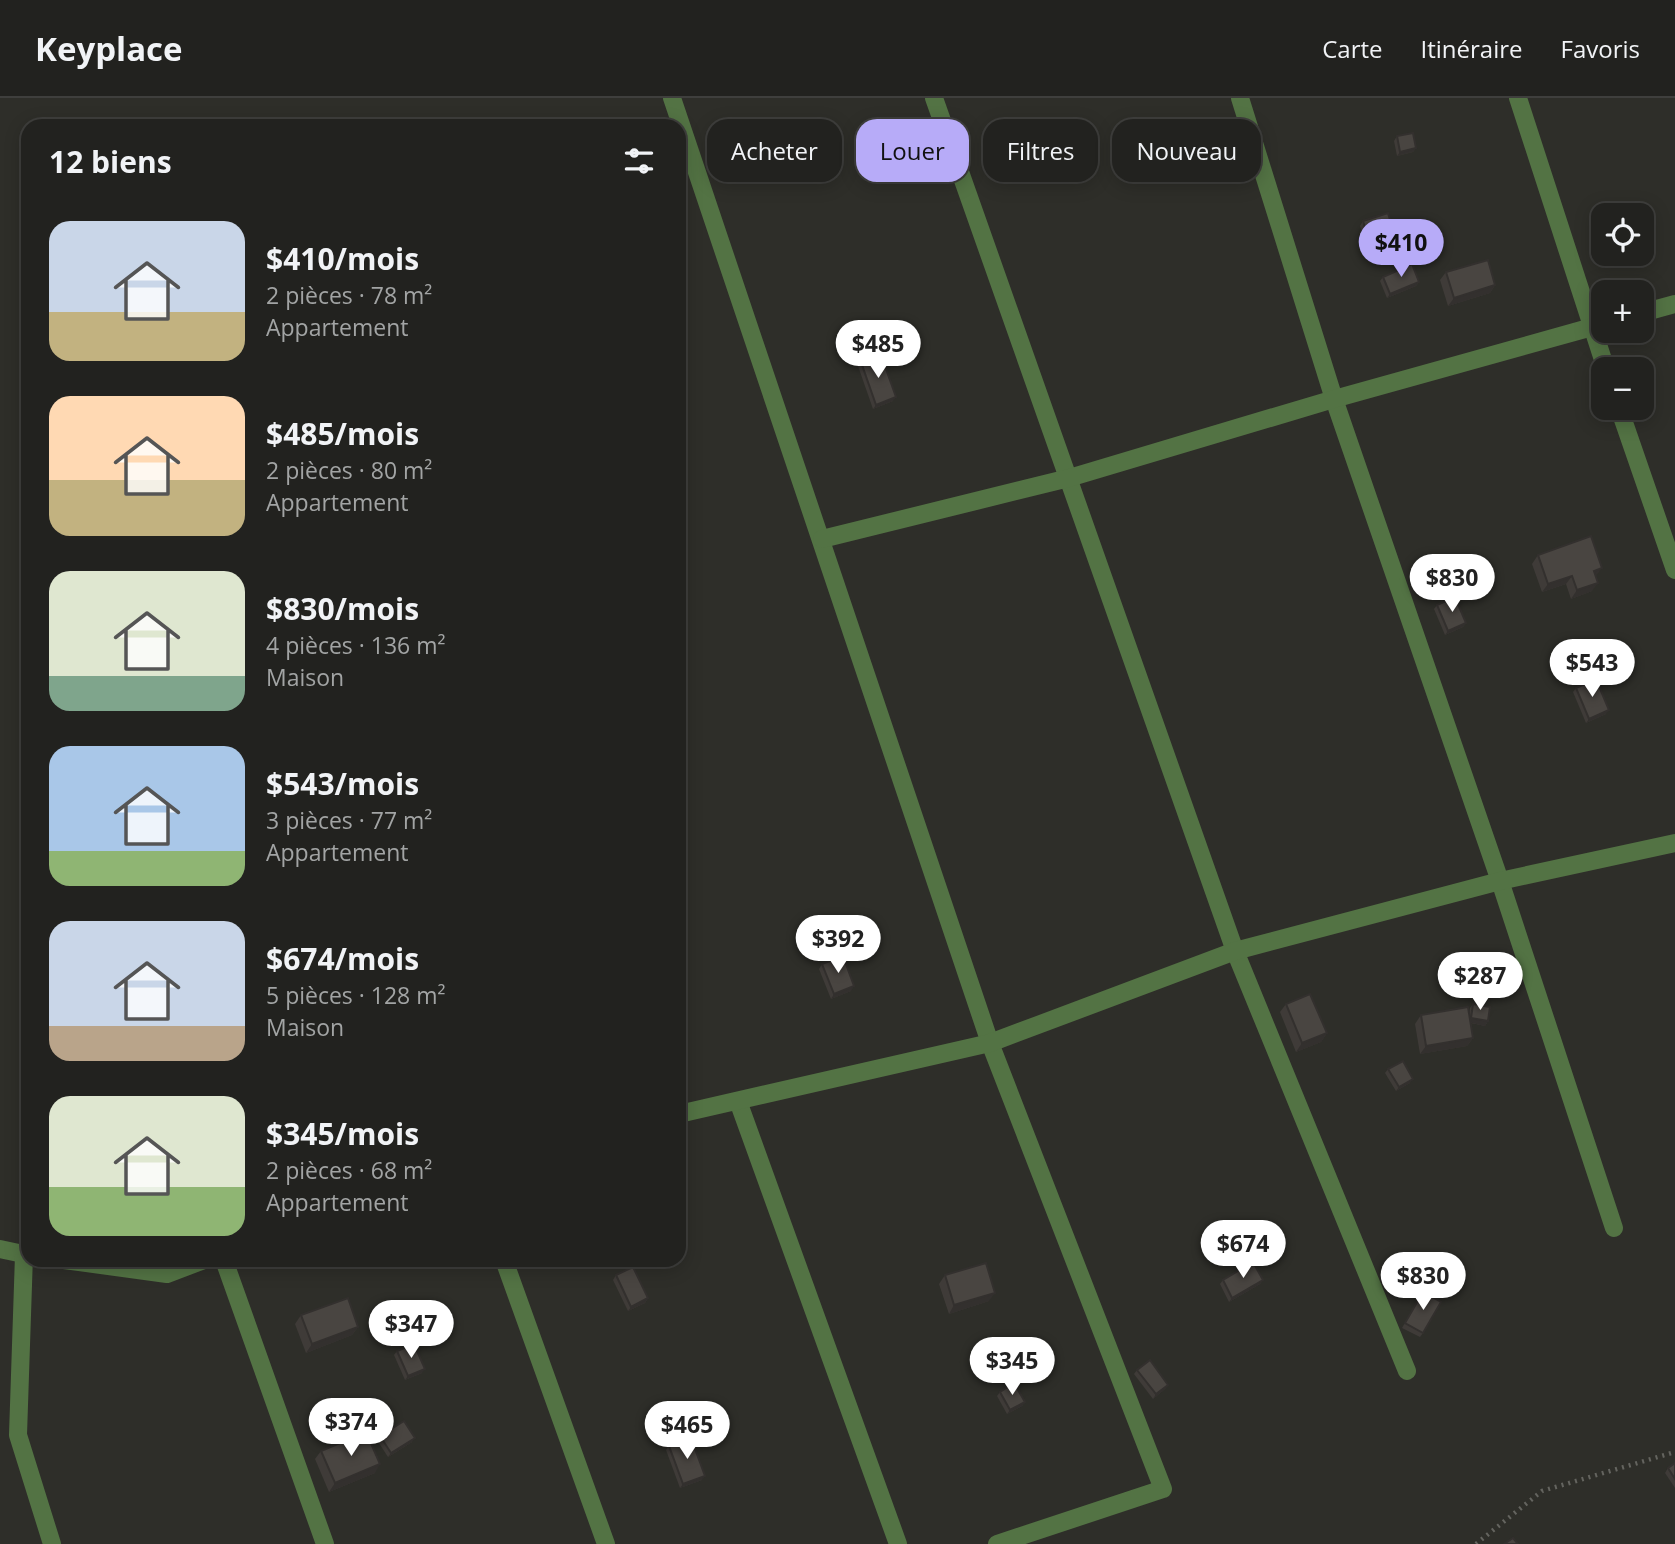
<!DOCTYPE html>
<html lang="fr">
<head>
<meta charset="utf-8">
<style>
  body { margin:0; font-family:"Open Sans",sans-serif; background:#2a2a28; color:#f1f3f6; height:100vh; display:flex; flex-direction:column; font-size:26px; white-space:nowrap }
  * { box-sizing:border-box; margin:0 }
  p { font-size:23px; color:#a2a4a4 }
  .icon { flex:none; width:38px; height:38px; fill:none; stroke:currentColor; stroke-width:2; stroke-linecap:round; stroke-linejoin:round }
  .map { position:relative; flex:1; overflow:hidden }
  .side { position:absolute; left:21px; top:21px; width:665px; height:1148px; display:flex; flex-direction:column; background:#22221f; border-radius:21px; box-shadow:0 4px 18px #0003,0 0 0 2px #3f3f3d }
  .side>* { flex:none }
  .banner { position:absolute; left:707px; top:21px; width:665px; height:63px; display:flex; gap:14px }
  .buttons { position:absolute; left:1591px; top:105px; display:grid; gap:14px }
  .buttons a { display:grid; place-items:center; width:63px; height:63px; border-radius:14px; background:#22221f; box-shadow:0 4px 18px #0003,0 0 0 2px #3f3f3d; font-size:35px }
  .price { position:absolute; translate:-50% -60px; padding:0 16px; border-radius:24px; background:#fff; color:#222; font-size:23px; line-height:46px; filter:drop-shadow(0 2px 4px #0008) }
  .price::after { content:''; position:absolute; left:50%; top:42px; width:21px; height:16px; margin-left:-10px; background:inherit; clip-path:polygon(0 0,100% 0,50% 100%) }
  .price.active { background:#b7abf8; color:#111 }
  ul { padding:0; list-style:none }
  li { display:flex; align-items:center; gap:21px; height:175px; padding:0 28px }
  li span { display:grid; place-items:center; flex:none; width:196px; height:140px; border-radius:21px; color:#555 }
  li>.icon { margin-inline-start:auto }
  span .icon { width:84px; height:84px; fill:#fffc; stroke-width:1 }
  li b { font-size:30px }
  h2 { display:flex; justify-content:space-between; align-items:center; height:84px; padding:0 28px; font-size:30px }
  .pill { padding:0 24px; border-radius:21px; background:#22221f; box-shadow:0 4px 18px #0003,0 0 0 2px #3f3f3d; font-size:24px; line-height:63px }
  .pill.active { background:#b7abf8; color:#111 }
  header { display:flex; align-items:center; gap:42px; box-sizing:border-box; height:98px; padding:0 35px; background:#22221f; border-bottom:2px solid #3f3f3d }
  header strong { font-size:33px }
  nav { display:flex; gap:38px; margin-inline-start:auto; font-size:24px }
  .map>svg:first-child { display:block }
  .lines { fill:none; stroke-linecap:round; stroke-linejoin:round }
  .path { stroke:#64645f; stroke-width:4.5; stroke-dasharray:2 5; stroke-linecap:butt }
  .minor { stroke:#537344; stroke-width:18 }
  .wall { fill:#3f3b38 }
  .shaded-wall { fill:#33302e }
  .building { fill:#494541; stroke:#33302e; stroke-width:2 }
</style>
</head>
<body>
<header>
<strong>Keyplace</strong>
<nav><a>Carte</a><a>Itinéraire</a><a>Favoris</a></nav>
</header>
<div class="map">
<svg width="1675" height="1446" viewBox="0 0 1675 1446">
  <rect width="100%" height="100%" fill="#2e2e29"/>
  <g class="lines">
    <!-- path -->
    <polyline class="path" points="1476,1446 1542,1393 1675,1354"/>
    <!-- minor -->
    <g class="minor">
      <polyline points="672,0 990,945 1163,1391 997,1446"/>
      <polyline points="934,0 1235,853 1407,1273"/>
      <polyline points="1240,0 1334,301 1500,783 1614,1130"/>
      <polyline points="1518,0 1606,271"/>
      <polyline points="1642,215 1675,206"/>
      <polyline points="1619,310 1675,472"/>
      <polyline points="822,441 1069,380 1334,301 1603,226"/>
      <polyline points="738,1003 898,1446"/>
      <polyline points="679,1016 990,945 1235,853 1500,783 1675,745"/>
      <polyline points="0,1151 28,1157"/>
      <polyline points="24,1157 18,1337 52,1446"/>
      <polyline points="64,1162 167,1176 204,1162"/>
      <polyline points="224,1162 325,1446"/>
      <polyline points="504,1162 606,1446"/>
    </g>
  </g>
  <!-- wall -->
  <g class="wall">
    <polygon points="1397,38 1416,50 1413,54 1397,58 1394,43"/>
    <polygon points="1363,123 1398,149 1395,153 1370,160 1360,128"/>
    <polygon points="1404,131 1417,136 1406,142 1401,135"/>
    <polygon points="1446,174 1495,187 1490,195 1448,208 1440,182"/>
    <polygon points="1383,179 1419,184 1416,188 1387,200 1380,183"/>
    <polygon points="861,264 893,303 873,311 858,268"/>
    <polygon points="1538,457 1596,478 1592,493 1571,501 1566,486 1542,494 1532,466"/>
    <polygon points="1437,507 1466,525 1463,529 1445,537 1434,511"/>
    <polygon points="1576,590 1606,616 1586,625 1573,594"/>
    <polygon points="822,866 851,893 831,901 819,871"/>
    <polygon points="1286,906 1327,935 1321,944 1296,954 1280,914"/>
    <polygon points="1473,906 1488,923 1485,928 1471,925 1473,940 1467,948 1420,956 1415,926 1421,917 1469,916 1470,910"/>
    <polygon points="1388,971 1410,985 1396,993 1385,975"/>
    <polygon points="616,1177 648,1200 645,1205 628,1213 613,1182"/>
    <polygon points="945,1177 989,1203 949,1216 939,1186"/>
    <polygon points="1223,1182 1263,1182 1260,1186 1229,1204 1220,1186"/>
    <polygon points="1420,1198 1423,1235 1420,1239 1402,1230"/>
    <polygon points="301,1217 358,1229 352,1237 306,1255 295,1226"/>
    <polygon points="397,1253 422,1275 405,1282 394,1257"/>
    <polygon points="1137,1272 1168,1287 1165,1291 1153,1301 1134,1276"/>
    <polygon points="1000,1294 1025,1304 1022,1308 1007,1316 997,1298"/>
    <polygon points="380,1338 412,1344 388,1359 377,1342"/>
    <polygon points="669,1348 702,1382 680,1390 666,1352"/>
    <polygon points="321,1353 375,1375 329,1394 315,1361"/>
    <polygon points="1675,1365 1675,1390 1665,1375 1668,1370"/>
  </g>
  <!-- shaded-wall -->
  <g class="shaded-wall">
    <polygon points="1416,50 1413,54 1397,58 1400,54"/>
    <polygon points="1420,131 1417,136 1406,142 1409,138"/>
    <polygon points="1398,149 1395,153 1370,160 1373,156"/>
    <polygon points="1419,184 1416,188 1387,200 1390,196"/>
    <polygon points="1495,187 1490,195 1448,208 1454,200"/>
    <polygon points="896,299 893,303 873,311 876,307"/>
    <polygon points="1602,470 1596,478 1594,473"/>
    <polygon points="1572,478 1566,486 1542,494 1548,486"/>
    <polygon points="1598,485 1592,493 1571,501 1577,492"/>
    <polygon points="1466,525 1463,529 1445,537 1448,533"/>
    <polygon points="1609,612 1606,616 1586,625 1589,621"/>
    <polygon points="854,888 851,893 831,901 834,896"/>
    <polygon points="1471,920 1488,923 1485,928 1468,924"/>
    <polygon points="1327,935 1321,944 1296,954 1302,945"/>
    <polygon points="1473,940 1467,948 1420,956 1426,948"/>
    <polygon points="1413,981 1410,985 1396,993 1399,989"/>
    <polygon points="1263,1182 1260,1186 1229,1204 1232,1200"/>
    <polygon points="995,1195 989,1203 949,1216 954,1207"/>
    <polygon points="648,1200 645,1205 628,1213 631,1209"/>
    <polygon points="358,1229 352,1237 306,1255 312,1246"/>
    <polygon points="425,1271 422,1275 405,1282 408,1278"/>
    <polygon points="1168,1287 1165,1291 1153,1301 1156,1296"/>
    <polygon points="1025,1304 1022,1308 1007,1316 1010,1312"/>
    <polygon points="415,1340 412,1344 388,1359 391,1355"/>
    <polygon points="380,1366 375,1375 329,1394 335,1385"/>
    <polygon points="705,1378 702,1382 680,1390 683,1386"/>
  </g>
  <!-- building -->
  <g class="building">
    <polygon points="1413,35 1416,50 1400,54 1397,38"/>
    <polygon points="1388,115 1398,149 1373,156 1363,123"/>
    <polygon points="1415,124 1420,131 1409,138 1404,131"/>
    <polygon points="1488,162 1495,187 1454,200 1446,174"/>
    <polygon points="1412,166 1419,184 1390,196 1383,179"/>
    <polygon points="881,257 896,299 876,307 861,264"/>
    <polygon points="1591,438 1602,470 1594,473 1598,485 1577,492 1572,478 1548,486 1538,457"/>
    <polygon points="1455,499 1466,525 1448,533 1437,507"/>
    <polygon points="1596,581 1609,612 1589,621 1576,590"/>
    <polygon points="843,858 854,888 834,896 822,866"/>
    <polygon points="1310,896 1327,935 1302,945 1286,906"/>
    <polygon points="1473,906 1490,909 1488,923 1471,920"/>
    <polygon points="1468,909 1473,940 1426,948 1421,917"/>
    <polygon points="1403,963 1413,981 1399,989 1388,971"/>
    <polygon points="1253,1164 1263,1182 1232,1200 1223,1182"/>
    <polygon points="986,1165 995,1195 954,1207 945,1177"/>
    <polygon points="633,1169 648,1200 631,1209 616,1177"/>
    <polygon points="1423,1194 1441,1204 1423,1235 1405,1225"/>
    <polygon points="348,1200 358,1229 312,1246 301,1217"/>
    <polygon points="414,1246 425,1271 408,1278 397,1253"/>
    <polygon points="1150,1262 1168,1287 1156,1296 1137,1272"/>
    <polygon points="1014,1285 1025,1304 1010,1312 1000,1294"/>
    <polygon points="404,1323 415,1340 391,1355 380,1338"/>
    <polygon points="366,1334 380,1366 335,1385 321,1353"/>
    <polygon points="691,1340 705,1378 683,1386 669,1348"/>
    <polygon points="1675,1365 1675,1381 1668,1370"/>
    <polygon points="1513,1440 1518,1446 1504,1446"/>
  </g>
</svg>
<div class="buttons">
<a><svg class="icon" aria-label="locate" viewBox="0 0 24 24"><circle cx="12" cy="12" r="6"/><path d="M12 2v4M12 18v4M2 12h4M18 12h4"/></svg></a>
<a>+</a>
<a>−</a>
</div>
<b class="price active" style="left:1401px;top:181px">$410</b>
<b class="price" style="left:878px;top:282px">$485</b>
<b class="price" style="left:1452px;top:516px">$830</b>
<b class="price" style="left:1592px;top:601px">$543</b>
<b class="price" style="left:838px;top:877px">$392</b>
<b class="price" style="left:1480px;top:914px">$287</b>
<b class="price" style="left:1243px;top:1182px">$674</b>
<b class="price" style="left:1423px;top:1214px">$830</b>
<b class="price" style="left:411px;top:1262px">$347</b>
<b class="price" style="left:1012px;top:1299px">$345</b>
<b class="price" style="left:351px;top:1360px">$374</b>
<b class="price" style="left:687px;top:1363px">$465</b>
<div class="banner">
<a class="pill">Acheter</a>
<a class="pill active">Louer</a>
<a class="pill">Filtres</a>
<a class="pill">Nouveau</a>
</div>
<section class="side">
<h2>12 biens<svg class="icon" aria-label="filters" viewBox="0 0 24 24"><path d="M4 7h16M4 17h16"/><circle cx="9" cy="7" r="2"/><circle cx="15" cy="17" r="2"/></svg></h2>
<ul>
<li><span style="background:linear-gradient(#c9d6e8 65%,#c2b280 0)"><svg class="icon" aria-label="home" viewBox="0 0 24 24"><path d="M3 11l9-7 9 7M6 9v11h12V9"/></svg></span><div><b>$410/mois</b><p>2 pièces · 78 m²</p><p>Appartement</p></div></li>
<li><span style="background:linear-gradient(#ffd9b3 60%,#c2b280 0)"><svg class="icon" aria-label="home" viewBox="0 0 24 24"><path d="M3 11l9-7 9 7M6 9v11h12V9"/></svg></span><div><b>$485/mois</b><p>2 pièces · 80 m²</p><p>Appartement</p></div></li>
<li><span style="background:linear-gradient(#dfe7d0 75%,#7fa58c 0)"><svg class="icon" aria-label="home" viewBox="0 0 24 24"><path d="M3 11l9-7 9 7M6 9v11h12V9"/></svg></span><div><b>$830/mois</b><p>4 pièces · 136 m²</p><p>Maison</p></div></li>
<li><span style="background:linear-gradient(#a9c7e8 75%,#8fb573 0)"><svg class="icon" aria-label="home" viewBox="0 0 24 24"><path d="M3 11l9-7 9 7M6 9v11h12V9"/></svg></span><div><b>$543/mois</b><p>3 pièces · 77 m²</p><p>Appartement</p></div></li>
<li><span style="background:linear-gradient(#c9d6e8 75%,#b9a48a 0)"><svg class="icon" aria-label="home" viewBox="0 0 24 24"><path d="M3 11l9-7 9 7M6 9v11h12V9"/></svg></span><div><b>$674/mois</b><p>5 pièces · 128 m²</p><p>Maison</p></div></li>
<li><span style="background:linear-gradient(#dfe7d0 65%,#8fb573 0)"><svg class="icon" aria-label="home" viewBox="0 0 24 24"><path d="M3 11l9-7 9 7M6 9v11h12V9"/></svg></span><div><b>$345/mois</b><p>2 pièces · 68 m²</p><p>Appartement</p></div></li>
</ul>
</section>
</div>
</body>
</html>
